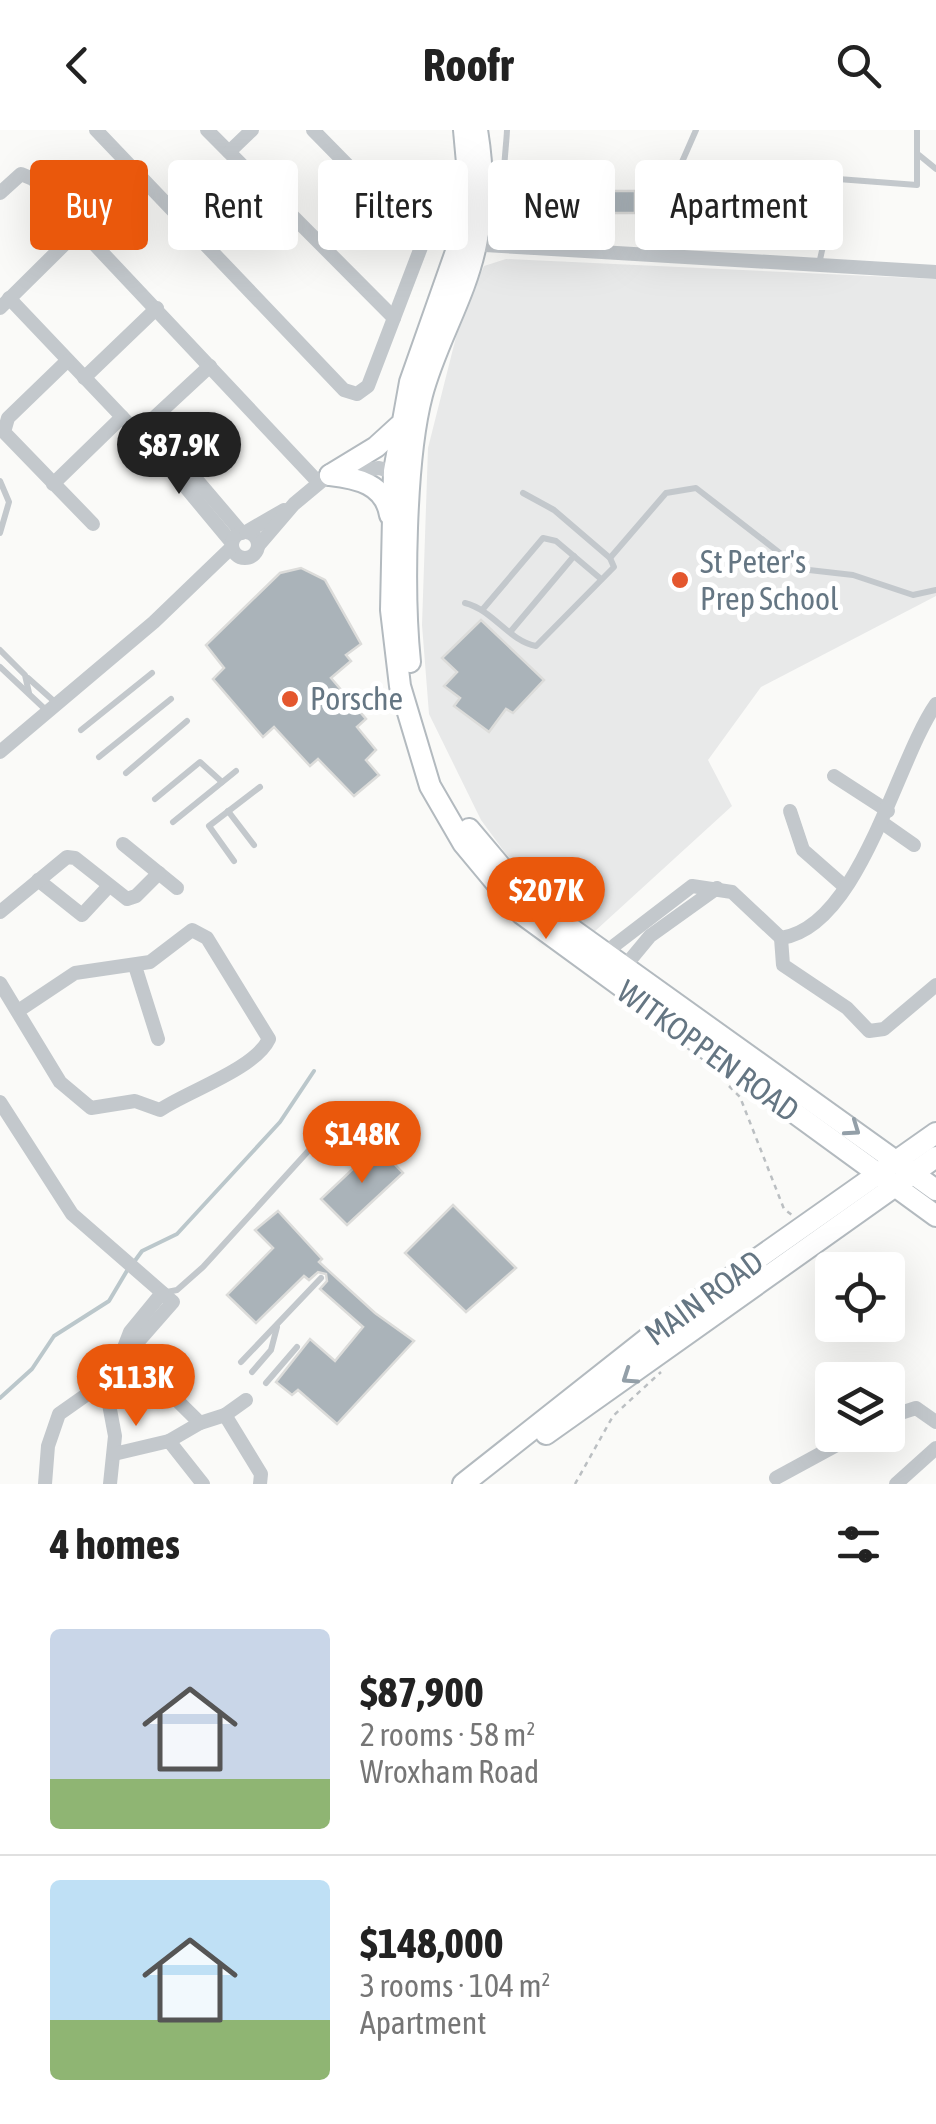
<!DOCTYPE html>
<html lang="en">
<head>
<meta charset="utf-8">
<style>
  body { margin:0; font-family:"Asap Condensed",sans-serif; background:#f2f2f2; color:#222; height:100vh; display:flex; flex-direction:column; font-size:38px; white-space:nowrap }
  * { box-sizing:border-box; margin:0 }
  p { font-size:32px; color:#767676 }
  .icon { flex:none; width:55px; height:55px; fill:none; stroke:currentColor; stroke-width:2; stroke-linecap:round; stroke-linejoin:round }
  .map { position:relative; height:1354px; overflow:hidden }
  .details { display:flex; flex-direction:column; background:#fff; flex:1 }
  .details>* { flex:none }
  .top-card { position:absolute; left:30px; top:30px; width:878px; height:90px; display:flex; gap:20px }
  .tools { position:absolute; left:815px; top:1122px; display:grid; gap:20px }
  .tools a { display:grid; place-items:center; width:90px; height:90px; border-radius:10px; background:#fff; box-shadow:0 10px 40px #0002; font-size:50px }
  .price { position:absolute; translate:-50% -85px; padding:0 22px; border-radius:35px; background:#ea580c; color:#fff; font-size:32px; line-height:65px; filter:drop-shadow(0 2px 5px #0008) }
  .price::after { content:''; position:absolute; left:50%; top:60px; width:30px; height:22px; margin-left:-15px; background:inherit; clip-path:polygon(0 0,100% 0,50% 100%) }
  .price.active { background:#222; color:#fff }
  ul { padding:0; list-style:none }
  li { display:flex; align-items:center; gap:30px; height:250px; padding:0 50px }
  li+li { border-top:2px solid #e0e0e0 }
  li span { display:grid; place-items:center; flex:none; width:280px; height:200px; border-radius:10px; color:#555 }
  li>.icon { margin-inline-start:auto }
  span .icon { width:120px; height:120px; fill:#fffc; stroke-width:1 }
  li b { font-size:42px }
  h2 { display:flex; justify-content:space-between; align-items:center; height:120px; padding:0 50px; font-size:42px }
  .pill { padding:0 35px; border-radius:10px; background:#fff; box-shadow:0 10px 40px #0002; font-size:35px; line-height:90px }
  .pill.active { background:#ea580c; color:#fff }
  header { display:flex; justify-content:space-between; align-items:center; height:130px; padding:0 50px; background:#fff; font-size:45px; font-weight:700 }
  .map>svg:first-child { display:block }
  .built { fill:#e8e9e9 }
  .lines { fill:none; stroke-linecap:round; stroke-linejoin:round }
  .stream { stroke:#bbc7cb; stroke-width:4 }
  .building { fill:#aab3b9; stroke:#dcdcda; stroke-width:2.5 }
  .secondary-casing { stroke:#b3babf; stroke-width:24 }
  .path { stroke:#bbbfc2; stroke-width:2.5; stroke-dasharray:5 5; stroke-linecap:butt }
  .lane { stroke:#c3c8cc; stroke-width:6 }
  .street { stroke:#c3c8cc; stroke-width:14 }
  .secondary { stroke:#fff; stroke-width:20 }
  .oneway { stroke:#939fa8 }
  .poi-dot { fill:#e4572e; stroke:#fff; stroke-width:4 }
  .labels { text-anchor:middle; stroke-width:10; stroke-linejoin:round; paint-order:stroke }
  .poi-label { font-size:32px; fill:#657683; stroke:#fff; text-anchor:start }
  .street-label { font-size:32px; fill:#657683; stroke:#fff }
</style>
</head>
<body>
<header><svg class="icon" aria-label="back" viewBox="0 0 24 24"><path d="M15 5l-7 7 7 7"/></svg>Roofr<svg class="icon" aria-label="search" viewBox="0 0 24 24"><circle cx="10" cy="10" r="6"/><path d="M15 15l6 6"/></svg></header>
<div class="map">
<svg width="936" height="1354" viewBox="0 0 936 1354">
  <rect width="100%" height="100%" fill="#fafaf8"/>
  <!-- built -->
  <polygon class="built" points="506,129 936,149 936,466 761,557 708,630 732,676 594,802 561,780 506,724 481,690 429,584 422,495 428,318 456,207 472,164 484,136"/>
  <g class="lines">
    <!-- stream -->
    <g class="stream">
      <polyline points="134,1132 142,1121 177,1104 280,992 314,941"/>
      <polyline points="0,1268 32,1239 54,1206 109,1171 128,1139"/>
    </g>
  </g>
  <!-- building -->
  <g class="building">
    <polygon points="592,55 602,56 602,61 635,61 635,83 592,83"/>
    <polygon points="301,438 325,450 361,514 346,525 351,531 331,548 366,589 357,597 376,620 366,630 379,645 354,666 318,629 310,636 274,597 263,607 213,549 224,538 206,515 280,443"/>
    <polygon points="481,490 544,550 513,583 506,579 489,602 454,576 460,568 444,556 457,542 442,528"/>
    <polygon points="377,1016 403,1043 347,1095 321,1069"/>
    <polygon points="453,1075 516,1138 466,1182 405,1123"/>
    <polygon points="278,1081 322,1129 319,1132 375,1183 414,1211 337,1294 298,1260 292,1265 276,1252 310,1209 335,1231 363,1197 320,1159 327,1151 326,1144 318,1142 309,1150 304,1146 256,1193 227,1165 273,1118 255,1100"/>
  </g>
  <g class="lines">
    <!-- secondary casing -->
    <g class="secondary-casing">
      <g id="secondary">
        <polyline points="464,0 467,33 459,113 410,252 394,341 391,480 400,556 430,656 463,713 522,784 936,1086"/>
        <path d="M330 345C357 348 385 354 390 385"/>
        <polyline points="330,345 376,317 399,296"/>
        <path d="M410 532C403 465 405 330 422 265 435 214 466 166 476 114 484 78 483 36 477 0"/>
        <polyline points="469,699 518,757 559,790 936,1060"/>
        <polyline points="546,1304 936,1027"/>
        <polyline points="463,1354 672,1189 936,1003"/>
      </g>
    </g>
    <!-- path -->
    <g class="path">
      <polyline points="729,956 740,967 784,1079 792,1085"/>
      <polyline points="575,1354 613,1286 661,1242"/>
    </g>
    <!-- lane -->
    <g class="lane">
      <path d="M507 0C506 27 496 72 518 92V115"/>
      <polyline points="919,25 936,39"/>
      <polyline points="576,91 586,119"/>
      <polyline points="659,127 671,57 696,0"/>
      <polyline points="819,134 838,49 917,55 917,0"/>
      <polyline points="0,351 9,372 0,403"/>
      <polyline points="610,428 666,363 696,358 785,427 809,440 853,445 913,465 936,460"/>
      <path d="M465 473C493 480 509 511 536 516L614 437 610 428 554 380 523 363"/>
      <polyline points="483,479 543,408 556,411 601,449"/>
      <polyline points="511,501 574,426"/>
      <polyline points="0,520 25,545 29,563"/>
      <polyline points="0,537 47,581"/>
      <polyline points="28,548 56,573"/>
      <polyline points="81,600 152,543"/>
      <polyline points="99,627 171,569"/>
      <polyline points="126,643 187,591"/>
      <polyline points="155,669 200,632 222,652"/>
      <polyline points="228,681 254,715"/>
      <polyline points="173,692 236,641"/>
      <polyline points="234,731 209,696 260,657"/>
      <polyline points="167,1162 177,1160 203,1137 350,975"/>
      <polyline points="241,1232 321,1148"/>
      <polyline points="252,1242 271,1220 277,1197"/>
      <polyline points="266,1253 297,1217"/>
    </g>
    <!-- street -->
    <g class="street">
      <polyline points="96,0 344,260 357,264 368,256 423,112 313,0"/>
      <polyline points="207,0 394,188"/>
      <polyline points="229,22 252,0"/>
      <polyline points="0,63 21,44 33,49 318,352"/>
      <polyline points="200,106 257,52"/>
      <polyline points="468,114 936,142"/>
      <polyline points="9,168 163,330 232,413"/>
      <polyline points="0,178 80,99"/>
      <polyline points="67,231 8,288 4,302 93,394"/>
      <polyline points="84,248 157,178"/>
      <polyline points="128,294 146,295 156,302 242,403"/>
      <polyline points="142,299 210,236"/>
      <polyline points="344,343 379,338 401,344"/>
      <polyline points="53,354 122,287"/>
      <circle cx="245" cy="415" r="13"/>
      <polyline points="246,402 284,380"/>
      <polyline points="258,416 294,374 324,349"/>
      <polyline points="0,622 154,492 232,417"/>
      <polyline points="834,646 888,681"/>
      <polyline points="790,681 803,720 844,756"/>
      <polyline points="884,694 914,715"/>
      <polyline points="123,714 177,758"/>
      <polyline points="38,750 82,785 108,757"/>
      <polyline points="0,782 67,727 75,728 127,769 136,766 159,743"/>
      <polyline points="781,808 783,835 847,878 869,901 884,899 936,855"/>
      <path d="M605 830 615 815 692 756 732 762 781 808C860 797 896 631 936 574"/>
      <polyline points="135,836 158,909"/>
      <polyline points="621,841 650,806 717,758"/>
      <path d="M0 853 60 952 91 978 135 971 160 980C188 961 255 939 269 909L207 808 192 800 150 832 75 843 18 881"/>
      <polyline points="0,972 72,1084 173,1172 123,1229"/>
      <polyline points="126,1220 200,1293"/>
      <polyline points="105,1253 115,1306 110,1354"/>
      <polyline points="246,1270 225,1285 261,1344 260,1354"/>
      <polyline points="888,1287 916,1278 936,1292"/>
      <polyline points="169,1311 200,1293 225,1285"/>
      <polyline points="114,1324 169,1311 203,1354"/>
      <polyline points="776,1348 855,1305"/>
      <polyline points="45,1354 48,1316 59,1284 113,1246 130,1202 162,1163"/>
      <polyline points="896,1354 936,1318"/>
    </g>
    <!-- secondary -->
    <use href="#secondary" class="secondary"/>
  </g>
  <!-- one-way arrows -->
  <defs><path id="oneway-chevron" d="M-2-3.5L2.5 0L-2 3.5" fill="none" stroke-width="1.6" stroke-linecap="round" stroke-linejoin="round" transform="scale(2.5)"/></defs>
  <g class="oneway">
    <use href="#oneway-chevron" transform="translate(853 999) rotate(35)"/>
    <use href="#oneway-chevron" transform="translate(629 1247) rotate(146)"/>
  </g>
  <!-- markers -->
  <g class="poi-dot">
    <circle cx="680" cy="450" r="10"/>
    <circle cx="290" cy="569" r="10"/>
  </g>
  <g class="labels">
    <!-- poi labels -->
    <g class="poi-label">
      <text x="700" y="443">St Peter's<tspan x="700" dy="37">Prep School</tspan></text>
      <text x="310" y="580">Porsche</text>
    </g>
    <!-- street labels -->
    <g class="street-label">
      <text transform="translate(708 921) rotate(36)" y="11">WITKOPPEN ROAD</text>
      <text transform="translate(704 1168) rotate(-36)" y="11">MAIN ROAD</text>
    </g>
  </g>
</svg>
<div class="tools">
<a><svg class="icon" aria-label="locate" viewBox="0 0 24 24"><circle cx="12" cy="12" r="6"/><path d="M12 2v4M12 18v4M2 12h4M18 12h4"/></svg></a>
<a><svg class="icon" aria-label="layers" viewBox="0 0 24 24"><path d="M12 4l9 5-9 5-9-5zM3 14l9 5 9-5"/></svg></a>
</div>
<b class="price active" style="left:179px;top:367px">$87.9K</b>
<b class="price" style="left:546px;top:812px">$207K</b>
<b class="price" style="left:362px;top:1056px">$148K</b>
<b class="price" style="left:136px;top:1299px">$113K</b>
<div class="top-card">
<a class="pill active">Buy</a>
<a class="pill">Rent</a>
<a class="pill">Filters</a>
<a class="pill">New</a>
<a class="pill">Apartment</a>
</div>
</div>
<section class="details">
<h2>4 homes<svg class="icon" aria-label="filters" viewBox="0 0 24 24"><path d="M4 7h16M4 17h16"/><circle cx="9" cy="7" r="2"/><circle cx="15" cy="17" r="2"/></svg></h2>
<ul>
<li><span style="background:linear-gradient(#c9d6e8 75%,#8fb573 0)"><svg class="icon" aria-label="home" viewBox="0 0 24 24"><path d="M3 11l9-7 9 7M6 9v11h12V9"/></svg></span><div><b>$87,900</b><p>2 rooms · 58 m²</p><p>Wroxham Road</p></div></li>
<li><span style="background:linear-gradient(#bfe0f5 70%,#8fb573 0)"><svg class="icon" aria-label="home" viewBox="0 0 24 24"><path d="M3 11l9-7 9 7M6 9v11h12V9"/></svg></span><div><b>$148,000</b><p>3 rooms · 104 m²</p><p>Apartment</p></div></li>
</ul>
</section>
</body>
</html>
